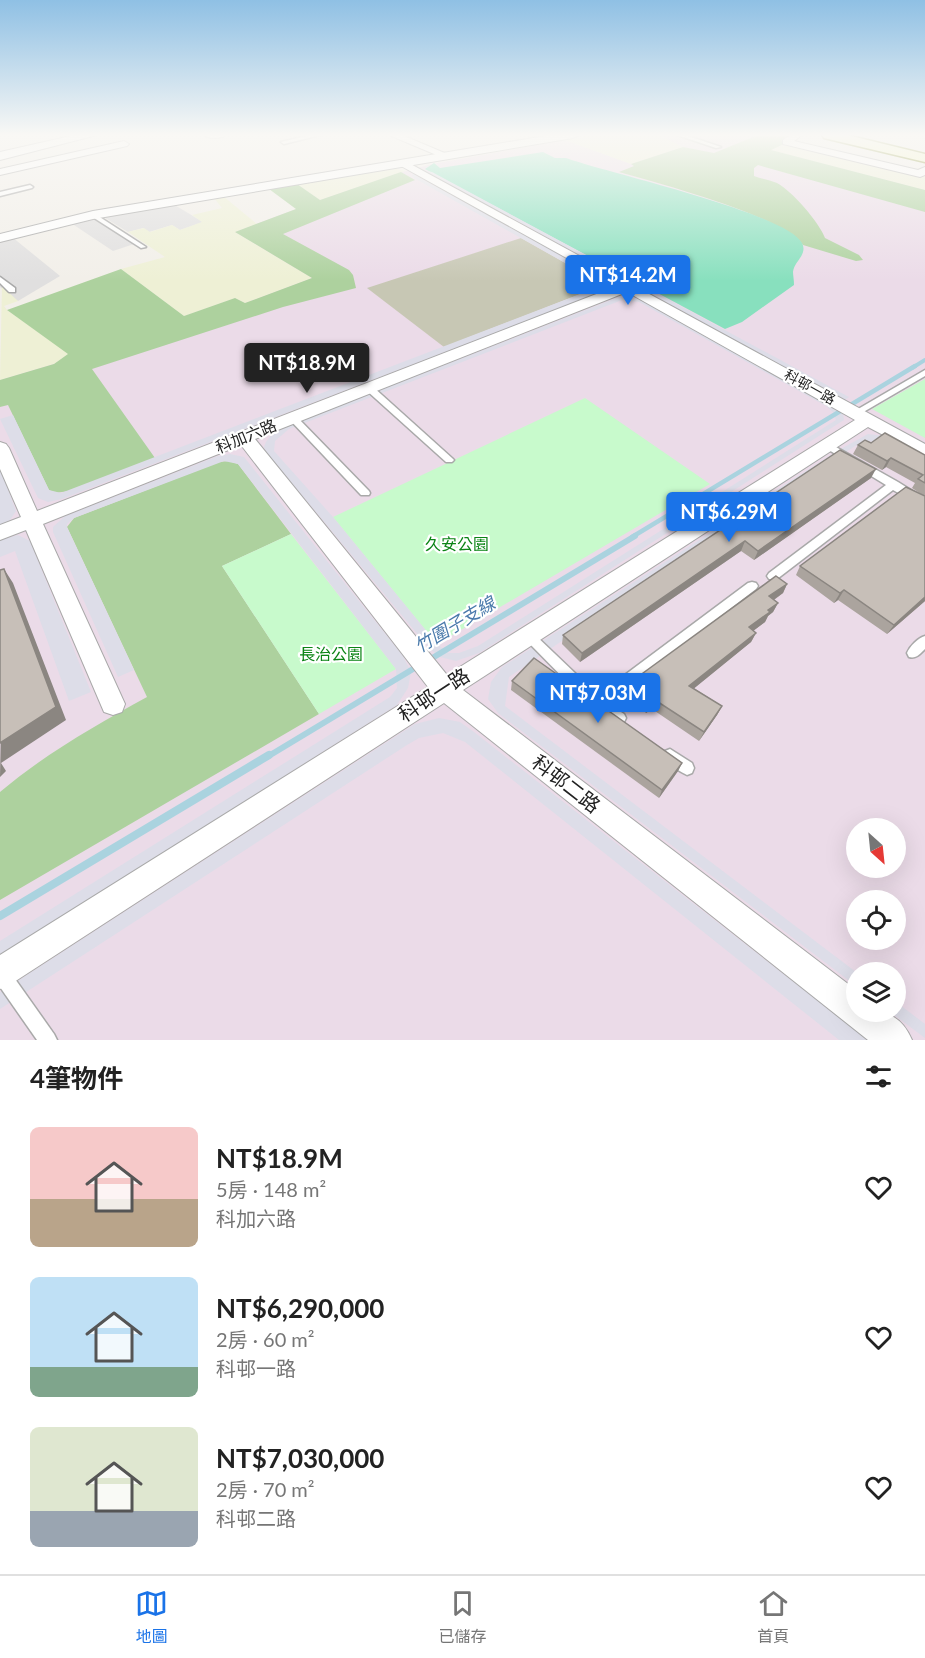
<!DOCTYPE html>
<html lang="zh-TW">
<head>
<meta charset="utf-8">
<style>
  body { margin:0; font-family:Lato,"Noto Sans TC",sans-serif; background:#f2f2f2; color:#222; height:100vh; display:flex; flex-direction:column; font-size:22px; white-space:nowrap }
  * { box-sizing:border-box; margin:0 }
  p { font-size:20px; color:#767676 }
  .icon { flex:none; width:33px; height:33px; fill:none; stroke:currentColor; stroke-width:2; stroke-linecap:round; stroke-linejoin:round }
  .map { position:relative; height:1040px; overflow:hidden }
  .details { display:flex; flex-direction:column; background:#fff; flex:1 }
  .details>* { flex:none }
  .needle { width:39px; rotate:153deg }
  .buttons { position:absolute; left:846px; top:818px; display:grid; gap:12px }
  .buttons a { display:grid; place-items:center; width:60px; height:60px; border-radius:50%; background:#fff; box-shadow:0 6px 24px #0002; font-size:30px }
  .price { position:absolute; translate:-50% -51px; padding:0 14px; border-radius:6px; background:#1a73e8; color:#fff; font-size:20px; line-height:39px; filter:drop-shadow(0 2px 3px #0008) }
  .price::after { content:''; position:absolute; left:50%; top:36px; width:18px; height:14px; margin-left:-9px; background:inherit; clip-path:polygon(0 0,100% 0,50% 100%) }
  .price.active { background:#222; color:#fff }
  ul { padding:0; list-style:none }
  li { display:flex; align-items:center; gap:18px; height:150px; padding:0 30px }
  li span { display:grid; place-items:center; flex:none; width:168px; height:120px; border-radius:9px; color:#555 }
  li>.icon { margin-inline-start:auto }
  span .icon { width:72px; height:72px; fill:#fffc; stroke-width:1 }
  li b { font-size:26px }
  h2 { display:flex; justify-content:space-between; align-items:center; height:72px; padding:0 30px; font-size:26px }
  .menu { display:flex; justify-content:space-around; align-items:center; height:84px; border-top:2px solid #e0e0e0; background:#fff; font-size:16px; color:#767676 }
  .menu a { display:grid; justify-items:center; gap:3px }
  .menu .active { color:#1a73e8 }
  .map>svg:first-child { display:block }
  .residential { fill:#e0dfdf }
  .industrial { fill:#ebdbe8; fill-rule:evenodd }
  .construction { fill:#c7c7b4 }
  .farmland { fill:#eef0d5 }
  .forest { fill:#add19e }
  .park { fill:#c8facc }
  .pitch { fill:#88e0be }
  .plaza { fill:#dddde8; fill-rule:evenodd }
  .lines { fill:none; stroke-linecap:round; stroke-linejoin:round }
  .stream-far3 { stroke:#aad3df; stroke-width:4 }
  .stream-far2 { stroke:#aad3df; stroke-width:4.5 }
  .stream-far1 { stroke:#aad3df; stroke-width:6 }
  .stream { stroke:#aad3df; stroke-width:8 }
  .service-casing { stroke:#a9a9a9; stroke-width:3 }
  .minor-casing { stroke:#a9a9a9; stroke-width:2 }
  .tertiary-casing { stroke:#a9a9a9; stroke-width:2 }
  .secondary-casing { stroke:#707d05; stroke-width:3 }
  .service { fill:#fff; fill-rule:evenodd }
  .minor { fill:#fff; fill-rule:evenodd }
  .tertiary { fill:#fff; fill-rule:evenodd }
  .secondary { fill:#f7fabf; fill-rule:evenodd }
  .wall { fill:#aba49e }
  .shaded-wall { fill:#8b8681 }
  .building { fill:#c7bfb8; stroke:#8b8681; stroke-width:1.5 }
  .labels { text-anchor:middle; stroke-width:4.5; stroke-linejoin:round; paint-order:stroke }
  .far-street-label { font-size:14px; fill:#222; stroke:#fff }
  .street-label { font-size:16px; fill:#222; stroke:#fff }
  .park-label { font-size:16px; fill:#0c8416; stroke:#fff }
  .water-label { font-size:18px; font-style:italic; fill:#4a7aab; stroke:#fff }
  .near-street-label { font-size:20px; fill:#222; stroke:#fff }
</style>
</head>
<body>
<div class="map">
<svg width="925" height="1040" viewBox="0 0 925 1040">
  <rect width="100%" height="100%" fill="#f2efe9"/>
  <!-- residential -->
  <g class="residential">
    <polygon points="173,204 203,222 180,230 172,225 149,232 143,228 128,232 102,216"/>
    <polygon points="93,218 134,244 113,251 71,223"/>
    <polygon points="12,237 60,276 18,301 0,287 0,240"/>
  </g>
  <!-- industrial -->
  <path class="industrial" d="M658 135H793L783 141 786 143 771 150 925 190V1040H0V380L245 303 311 278 235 232 376 179 432 164 565 140 631 164 682 147ZM856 828H896V867H856ZM856 900H896V939H856ZM856 972H896V1011H856Z"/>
  <!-- construction -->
  <polygon class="construction" points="521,238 599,282 601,286 444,347 367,288"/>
  <!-- farmland -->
  <g class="farmland">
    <polygon points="594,135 658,135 683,147 631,164 565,140"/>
    <polygon points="786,143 925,173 925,190 770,150"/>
    <polygon points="396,169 405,171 320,200 297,184"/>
    <polygon points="223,196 257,224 235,232 312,278 245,303 235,298 184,316 121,269 165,257 128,232 144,228 150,232 172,225 180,230 202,222 192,215 222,208 214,198"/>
    <polygon points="2,286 18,301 4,306 7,310 69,354 54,364 0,380"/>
  </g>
  <!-- forest -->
  <g class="forest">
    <path d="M758 135H793L783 141 786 143 771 150 925 190V212L758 165 754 168V176C762 179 770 180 777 183 792 191 819 222 825 238L859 255 863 260 856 261 803 245C785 217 655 182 619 172L634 166 631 164 683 147 714 153Z"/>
    <polygon points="401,172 415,180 283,234 349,270 353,275 356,288 283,307 92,369 155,458 69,491 55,493 49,490 8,405 0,407 0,380 54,364 68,354 7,310 121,269 184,316 235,298 245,303 312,278 235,232 296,209 269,189 297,184 320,200"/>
    <path d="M229 461 238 464 291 534 222 566 319 714 0 900V792C45 754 96 725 147 697L67 527 74 518 219 462Z"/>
  </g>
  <!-- park -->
  <g class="park">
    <polygon points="925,379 925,438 872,409"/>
    <polygon points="585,398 710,484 437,644 333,517"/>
    <polygon points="291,534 396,669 319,714 222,566"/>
  </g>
  <!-- pitch -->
  <path class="pitch" d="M543 152 555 158H566C604 172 787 213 802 243 808 255 794 261 793 272 793 275 794 280 794 285L742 322 725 329 425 169 434 163 440 168Z"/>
  <!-- plaza -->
  <g class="plaza">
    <polygon points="426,171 432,172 849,397 845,400"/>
    <polygon points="413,174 606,280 610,285 609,289 62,499 48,502 38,498 0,419 13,415 49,490 61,493 601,286 599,282 414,178 412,176"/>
    <path d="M619 297 633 298 644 301 837 408 843 413 844 420 479 653 456 661 440 657 429 648 266 452 264 447 266 442 272 434 283 428ZM622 300 639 302 826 406 834 413 836 420 478 646 459 653H449L437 644 333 517 274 451 275 441 289 429Z"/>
    <polygon points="868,434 885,436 890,443 863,441 716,536 509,677 505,706 856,972 856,986 498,713 488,699 491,682 502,667 837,451"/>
    <polygon points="230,454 244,457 403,656 411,672 408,688 397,705 0,956 0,941 390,697 397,688 396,669 238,464 224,461 74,518 67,524 67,527 134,670 118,677 53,532 53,527 65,516 218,456"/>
    <polygon points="0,468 16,511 10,520 0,525"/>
    <polygon points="18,535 30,541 91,692 69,701 15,551 0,557 0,540"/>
    <polygon points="439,718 460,722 474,732 868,1040 839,1040 465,742 443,733 419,738 407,745 0,1009 0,992 2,991 415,724"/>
    <polygon points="896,1002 925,1024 925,1038 889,1011 896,1011"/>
  </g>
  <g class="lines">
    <!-- stream-far3 -->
    <polyline class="stream-far3" points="912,368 925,360"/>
    <!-- stream-far2 -->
    <polyline class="stream-far2" points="632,537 915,366"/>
    <!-- stream-far1 -->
    <g class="stream-far1">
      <polyline points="429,660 635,536"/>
      <polyline points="267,757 418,666"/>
    </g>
    <!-- stream -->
    <polyline class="stream" points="0,916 269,755"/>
    <!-- service casing -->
    <g class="service-casing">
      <g id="service">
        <polygon points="310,135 320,135 284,144 281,142"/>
        <polygon points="677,135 685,135 721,147 716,148"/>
        <polygon points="30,185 33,187 32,188 0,196 0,192"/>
        <polygon points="93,213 95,214 146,247 141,248 91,216 90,215"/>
        <polygon points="0,277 15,288 15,292 9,292 0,283"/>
        <polygon points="925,370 925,376 860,414 854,414 853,412"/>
        <polygon points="369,385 372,386 452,458 454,460 452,462 446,462 366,390 365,388"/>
        <polygon points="293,415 296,416 369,491 370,493 369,495 361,495 290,420 288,418 290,416"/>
        <polygon points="827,442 898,482 925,499 925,508 893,490 777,579 769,579 767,576 769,573 886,485 824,447 822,445"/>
        <polygon points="752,582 756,583 758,586 756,589 607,703 624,714 626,718 624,722 619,724 592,707 522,636 524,632 528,631 532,632 598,695 748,583"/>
        <path d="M925 636V649C920 654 916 659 909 657L907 653C910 646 918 638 925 636Z"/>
        <path d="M670 749 692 763 694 768 692 773 687 775C679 771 667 764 663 756L665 751Z"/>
        <polygon points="2,966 8,969 54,1034 57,1040 37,1040 0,987 0,967"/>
      </g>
    </g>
    <!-- minor casing -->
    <g class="minor-casing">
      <g id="minor">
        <path d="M204 135H226C221 139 209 139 204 135Z"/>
        <polygon points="389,135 402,135 454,157 446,159"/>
        <polygon points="791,135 802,135 794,141 918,170 925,167 925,175 920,177 783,144 783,140"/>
        <polygon points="124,141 129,144 127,146 0,175 0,169"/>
        <path d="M405 161 925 444V457L868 427 463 690 856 990V1011C883 1011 900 1012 912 1040H868L444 703 11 984 0 989V955L428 687 241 445 43 524 125 704 122 712 113 715 104 712 26 530 0 540V525L21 517 0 469V442L6 444 9 448 37 511 617 286 401 166V162ZM627 292 855 420 447 675 255 439Z"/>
      </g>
    </g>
    <!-- tertiary casing -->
    <g class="tertiary-casing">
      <g id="tertiary">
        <polygon points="75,135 97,135 0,160 0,152"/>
        <polygon points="551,135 579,135 573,138 93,219 0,242 0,234 93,211"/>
      </g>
    </g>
    <!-- secondary casing -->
    <g class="secondary-casing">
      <polygon id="secondary" points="822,135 847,135 925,154 925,162 824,138"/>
    </g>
    <!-- service -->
    <use href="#service" class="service"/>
    <!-- minor -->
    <use href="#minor" class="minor"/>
    <!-- tertiary -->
    <use href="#tertiary" class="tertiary"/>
    <!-- secondary -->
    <use href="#secondary" class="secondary"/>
  </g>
  <!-- wall -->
  <g class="wall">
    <polygon points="871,443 925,455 925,601 887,634 838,600 834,603 796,575 800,566 924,496 912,488 915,483 886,467 882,470 853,454 858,445"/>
    <polygon points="840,450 871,478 754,560 741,551 580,662 562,644 563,635"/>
    <polygon points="787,584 783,593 774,600 778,603 773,612 768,616 765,622 753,631 756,633 751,642 694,688 722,706 717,715 699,741 652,709 646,713 625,693 628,684"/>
    <polygon points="512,681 682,763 678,771 659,798 511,690"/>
  </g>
  <!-- shaded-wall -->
  <g class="shaded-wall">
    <polygon points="891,458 886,467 882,470 887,461"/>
    <polygon points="876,469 871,478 754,560 758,551"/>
    <polygon points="745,541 741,551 580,662 582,653"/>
    <polygon points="4,569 13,583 66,720 1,763 6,771 0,777"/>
    <polygon points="787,584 783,593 765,606 769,596"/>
    <polygon points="844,590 838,600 834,603 840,593"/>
    <polygon points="925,597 925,601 887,634 894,625"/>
    <polygon points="778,603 773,612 768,616 765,622 745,637 749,627 768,610"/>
    <polygon points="756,633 751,642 686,695 689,686"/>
    <polygon points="655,700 652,709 646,713 649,704"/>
    <polygon points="722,706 717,715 699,741 704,732"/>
    <polygon points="682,763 678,771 659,798 662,790"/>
  </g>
  <!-- building -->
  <g class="building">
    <polygon points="885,433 925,455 925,483 918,479 923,475 891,458 887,461 858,445 865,440 871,443"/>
    <polygon points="840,450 876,469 758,551 745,541 582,653 563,635"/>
    <polygon points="906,487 925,496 925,597 894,625 844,590 840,593 800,566"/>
    <polygon points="4,569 56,707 0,743 0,570"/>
    <polygon points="776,576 787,584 769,596 778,603 768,610 770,612 749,627 756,633 689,686 722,706 704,732 655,700 649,704 628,684"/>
    <polygon points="534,658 682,763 662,790 512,681"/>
  </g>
  <!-- sky -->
  <linearGradient id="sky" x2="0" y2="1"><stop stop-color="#8fc0e4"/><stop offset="0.48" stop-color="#f9f8f5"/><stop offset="1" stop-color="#f9f8f5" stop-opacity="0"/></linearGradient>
  <rect width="925" height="281" fill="url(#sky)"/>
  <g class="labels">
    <!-- far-street labels -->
    <g class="far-street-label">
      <text transform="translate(810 387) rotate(29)" y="5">科邨一路</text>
    </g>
    <!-- street labels -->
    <g class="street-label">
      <text transform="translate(246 436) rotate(-22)" y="6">科加六路</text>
    </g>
    <!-- park labels -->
    <g class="park-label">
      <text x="457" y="550">久安公園</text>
      <text x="331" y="660">長治公園</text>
    </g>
    <!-- water labels -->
    <g class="water-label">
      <text transform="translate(455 625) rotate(-31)" y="6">竹圍子支線</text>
    </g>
    <!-- near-street labels -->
    <g class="near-street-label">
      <text transform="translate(434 695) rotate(-33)" y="7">科邨一路</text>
      <text transform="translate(566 784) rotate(38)" y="7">科邨二路</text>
    </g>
  </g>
</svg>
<div class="buttons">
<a><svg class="needle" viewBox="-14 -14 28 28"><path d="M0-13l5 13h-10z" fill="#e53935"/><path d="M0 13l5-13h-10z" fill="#767676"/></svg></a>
<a><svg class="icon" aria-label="locate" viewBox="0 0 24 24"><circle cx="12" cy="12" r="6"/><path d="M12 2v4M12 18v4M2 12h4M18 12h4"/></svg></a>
<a><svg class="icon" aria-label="layers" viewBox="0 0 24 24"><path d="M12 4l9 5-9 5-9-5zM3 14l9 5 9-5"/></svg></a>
</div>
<b class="price" style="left:628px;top:306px">NT$14.2M</b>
<b class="price active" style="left:307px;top:394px">NT$18.9M</b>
<b class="price" style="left:729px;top:543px">NT$6.29M</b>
<b class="price" style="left:598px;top:724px">NT$7.03M</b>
</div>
<section class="details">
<h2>4筆物件<svg class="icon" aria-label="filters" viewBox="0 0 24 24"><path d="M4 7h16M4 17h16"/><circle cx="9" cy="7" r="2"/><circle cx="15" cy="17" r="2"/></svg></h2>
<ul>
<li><span style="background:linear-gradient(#f6c9c9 60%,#b9a48a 0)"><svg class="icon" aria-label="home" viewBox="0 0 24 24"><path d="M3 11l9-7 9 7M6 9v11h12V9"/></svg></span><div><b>NT$18.9M</b><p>5房 · 148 m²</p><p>科加六路</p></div><svg class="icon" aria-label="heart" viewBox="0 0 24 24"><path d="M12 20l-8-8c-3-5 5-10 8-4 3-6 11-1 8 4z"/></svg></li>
<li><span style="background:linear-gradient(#bfe0f5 75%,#7fa58c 0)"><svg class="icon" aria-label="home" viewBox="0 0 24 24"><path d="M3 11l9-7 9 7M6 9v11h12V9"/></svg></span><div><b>NT$6,290,000</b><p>2房 · 60 m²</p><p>科邨一路</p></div><svg class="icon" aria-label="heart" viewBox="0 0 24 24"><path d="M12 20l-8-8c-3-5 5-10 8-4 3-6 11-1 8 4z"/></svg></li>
<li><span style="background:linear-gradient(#dfe7d0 70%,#9aa5b1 0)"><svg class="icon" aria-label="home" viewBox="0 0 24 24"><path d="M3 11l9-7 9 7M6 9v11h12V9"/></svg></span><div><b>NT$7,030,000</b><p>2房 · 70 m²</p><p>科邨二路</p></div><svg class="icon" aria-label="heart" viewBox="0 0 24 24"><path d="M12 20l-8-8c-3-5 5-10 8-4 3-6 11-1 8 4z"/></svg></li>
</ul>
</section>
<nav class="menu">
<a class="active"><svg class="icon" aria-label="map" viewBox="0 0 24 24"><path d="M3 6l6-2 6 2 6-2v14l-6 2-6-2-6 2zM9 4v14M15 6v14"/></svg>地圖</a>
<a><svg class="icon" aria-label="saved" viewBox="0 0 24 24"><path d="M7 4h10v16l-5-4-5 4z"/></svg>已儲存</a>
<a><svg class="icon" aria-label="home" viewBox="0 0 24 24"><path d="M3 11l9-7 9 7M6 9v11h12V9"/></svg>首頁</a>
</nav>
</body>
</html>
